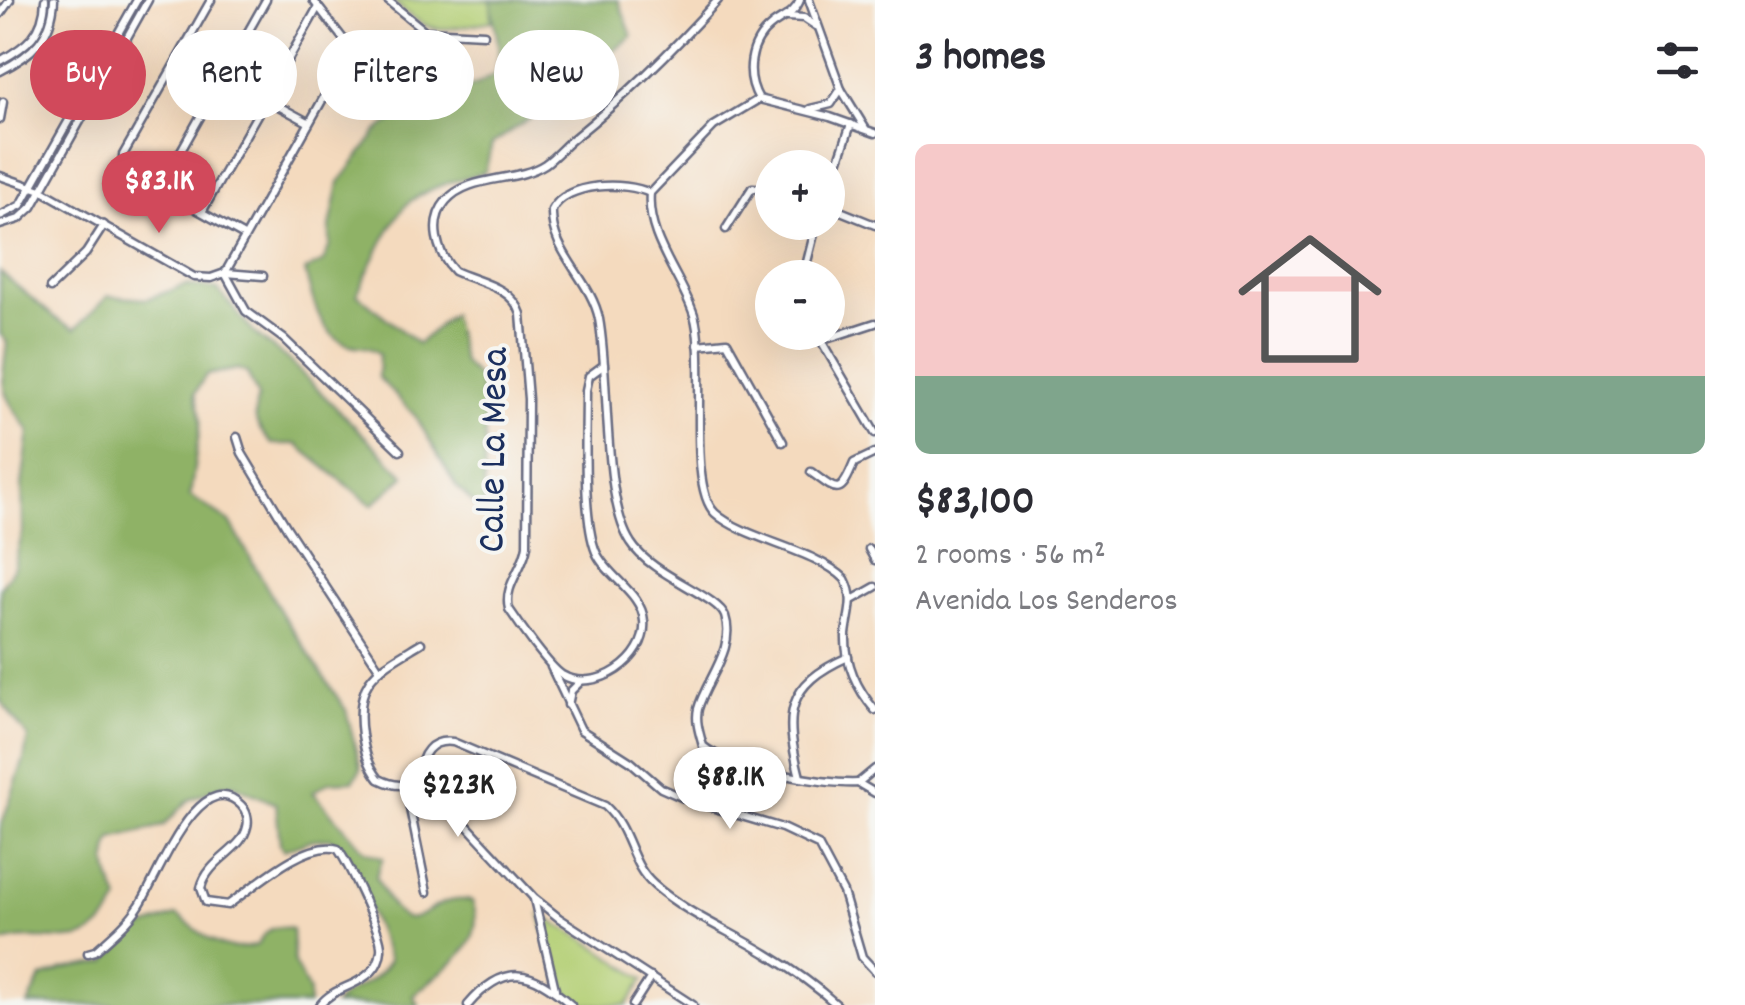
<!DOCTYPE html>
<html lang="en">
<head>
<meta charset="utf-8">
<style>
  body { margin:0; font-family:Dekko,sans-serif; background:#f7f7f7; color:#2b2b33; height:100vh; display:flex; flex-direction:column; font-size:38px; white-space:nowrap }
  * { box-sizing:border-box; margin:0 }
  p { font-size:32px; color:#7c7c81 }
  .icon { flex:none; width:55px; height:55px; fill:none; stroke:currentColor; stroke-width:2; stroke-linecap:round; stroke-linejoin:round }
  .map { position:relative; flex:1; overflow:hidden }
  .panel { display:flex; flex-direction:column; background:#fff; width:870px }
  .panel>* { flex:none }
  .guide { position:absolute; left:30px; top:30px; width:695px; height:90px; display:flex; gap:20px }
  .controls { position:absolute; left:755px; top:150px; display:grid; gap:20px }
  .controls a { display:grid; place-items:center; width:90px; height:90px; border-radius:50%; background:#fff; box-shadow:0 10px 40px #0002; font-size:50px }
  .price { position:absolute; translate:-50% -85px; padding:0 22px; border-radius:35px; background:#fff; color:#222; font-size:32px; line-height:65px; filter:drop-shadow(0 2px 5px #0008) }
  .price::after { content:''; position:absolute; left:50%; top:60px; width:30px; height:22px; margin-left:-15px; background:inherit; clip-path:polygon(0 0,100% 0,50% 100%) }
  .price.selected { background:#d1495b; color:#fff }
  ul { padding:0; list-style:none }
  li { display:grid; align-content:center; gap:20px; height:530px; padding:0 40px }
  li span { display:grid; place-items:center; height:310px; border-radius:15px; color:#555 }
  li>.icon { margin-inline-start:auto }
  span .icon { width:180px; height:180px; fill:#fffc; stroke-width:1 }
  li b { font-size:42px }
  h2 { display:flex; justify-content:space-between; align-items:center; height:120px; padding:0 40px; font-size:42px }
  .chip { padding:0 35px; border-radius:45px; background:#fff; box-shadow:0 10px 40px #0002; font-size:35px; line-height:90px }
  .chip.selected { background:#d1495b; color:#fff }
  main { display:flex; flex:1; min-height:0 }
  .map>svg:first-child { display:block }
  .green { fill:#b4cf75; stroke:#687f6a; stroke-width:2.5 }
  .forest { fill:#8fb266; stroke:#557062; stroke-width:2.5 }
  .lines { fill:none; stroke-linecap:round; stroke-linejoin:round }
  .street-casing { stroke:#676b80; stroke-width:11 }
  .street { stroke:#fff; stroke-width:6 }
  .labels { text-anchor:middle; stroke-width:8; stroke-linejoin:round; paint-order:stroke }
  .street-label { font-size:40px; fill:#1b2f5e; stroke:#f6f6f2 }
</style>
</head>
<body>
<main>
<div class="map">
<svg width="875" height="1005" viewBox="0 0 875 1005">
  <rect width="100%" height="100%" fill="#f6f6f2"/>
  <filter id="ink" filterUnits="userSpaceOnUse"><feTurbulence type="fractalNoise" baseFrequency=".01" numOctaves="2"/><feDisplacementMap in="SourceGraphic" scale="20" xChannelSelector="R" yChannelSelector="G"/><feConvolveMatrix kernelMatrix="1 2 1 2 8 2 1 2 1" color-interpolation-filters="sRGB"/></filter>
  <filter id="wash" filterUnits="userSpaceOnUse"><feTurbulence type="fractalNoise" baseFrequency=".0048" numOctaves="4" result="noise"/><feDisplacementMap in="SourceGraphic" scale="40" xChannelSelector="R" yChannelSelector="G"/><feGaussianBlur stdDeviation="2.25" result="paint"/><feColorMatrix in="noise" values="0 0 0 0 0 0 0 0 0 0 0 0 0 0 0 0 0 1.4 0 .05"/><feComposite in="paint" operator="in"/></filter>
  <g filter="url(#wash)">
    <rect width="100%" height="100%" fill="#f4dabe"/>
    <!-- green -->
    <g class="green">
      <path d="M392 0H491L492 21C440 30 433 39 392 0Z"/>
      <polygon points="540,915 586,940 644,979 627,1005 580,1005 563,991"/>
    </g>
    <!-- forest -->
    <g class="forest">
      <path d="M491 0H618L632 36 537 114 492 144 485 172C461 179 434 185 412 200 393 213 368 272 357 294L418 344 452 314 463 363 479 378 485 423 484 514 456 486 416 417 378 377 379 354C369 345 362 348 350 345 319 336 312 297 305 271L323 262 330 245V227L339 183 378 131 415 105 478 84 495 74C504 44 493 30 491 0Z"/>
      <path d="M0 272 58 320 75 329 108 296 147 299 186 285 217 289 255 334 286 358 405 476 372 505 296 444H272C257 428 251 419 258 397L247 373 238 369 206 375 195 393 201 420 190 496 230 522 282 614 346 710 361 769 353 781 329 782 313 792 365 851 383 858 376 876C413 962 421 889 472 901 490 947 440 970 413 996L419 1005H334C351 984 372 989 389 960L346 851 330 838 311 840 284 850 280 844 276 804 234 785 221 786 189 800 163 826 112 839C102 863 110 878 119 900 87 964 54 926 0 943V829L24 759 28 737 0 700V588L13 569 23 531 22 485 29 431C0 389 0 393 7 342L0 334Z"/>
      <path d="M177 915C207 936 219 956 257 945 266 929 274 924 292 929L294 963 309 991 308 1005H28L41 978 64 969 106 962 134 931Z"/>
    </g>
  </g>
  <g filter="url(#ink)">
    <g class="lines">
      <!-- street casing -->
      <g class="street-casing">
        <g id="street">
          <polyline points="211,0 123,155 123,164 128,171 244,236"/>
          <polyline points="313,0 351,49 381,72"/>
          <polyline points="387,0 425,31 484,34"/>
          <polyline points="809,0 841,89 865,128"/>
          <polyline points="0,14 10,0"/>
          <polyline points="787,17 804,18 816,26"/>
          <polyline points="182,54 308,122"/>
          <path d="M0 61C27 46 44 33 45 0"/>
          <path d="M0 71C32 55 52 37 54 0"/>
          <path d="M759 99 714 126 650 193C646 238 681 275 694 315 708 358 686 486 715 513 745 540 815 549 845 579 856 600 848 614 846 635 845 663 857 689 875 710"/>
          <polyline points="759,99 830,117 875,133"/>
          <path d="M759 99C745 75 749 43 771 26 782 17 795 14 800 0"/>
          <polyline points="810,109 831,104 841,89"/>
          <polyline points="0,119 3,102"/>
          <polyline points="0,176 41,190 194,277 211,278 225,273"/>
          <polyline points="160,188 266,0"/>
          <polyline points="828,192 851,124"/>
          <path d="M650 193C625 181 566 182 552 210 550 252 591 279 599 319 610 377 602 499 631 543 651 575 718 596 725 616 736 649 706 680 698 709 695 721 700 735 703 746 729 768 823 785 858 783"/>
          <polyline points="828,206 875,225"/>
          <polyline points="202,212 318,7"/>
          <polyline points="0,216 21,205 137,0"/>
          <polyline points="0,225 19,219 32,207 148,0"/>
          <polyline points="726,229 752,188 772,189"/>
          <polyline points="225,273 351,49"/>
          <polyline points="225,273 246,311 284,339 400,451"/>
          <polyline points="226,273 263,276"/>
          <polyline points="803,278 817,222"/>
          <polyline points="50,288 86,253 104,225"/>
          <polyline points="816,332 875,433"/>
          <polyline points="820,341 875,323"/>
          <polyline points="698,345 727,342 783,442"/>
          <path d="M604 365 589 376 586 390C586 428 582 519 596 552 607 577 642 593 644 621 648 660 595 694 562 675 549 667 519 624 509 609 503 585 524 569 527 545L528 399 521 314C512 286 477 282 454 271 437 253 428 222 446 201 469 174 516 183 545 164 555 157 564 146 574 138 626 96 673 50 718 0"/>
          <polyline points="237,437 242,453 287,528 380,670"/>
          <path d="M811 472C838 492 840 497 854 463L875 453"/>
          <polyline points="869,549 875,560"/>
          <polyline points="852,600 875,587"/>
          <polyline points="551,667 581,730 631,762 661,788 688,800 782,828 818,845 843,892 862,957 875,971"/>
          <polyline points="568,705 571,691 580,682"/>
          <path d="M420 776C420 754 431 739 453 742L605 806C631 830 629 864 654 885 687 914 730 931 767 954 792 969 816 986 837 1005"/>
          <path d="M420 776C407 788 395 787 379 779 368 765 365 752 362 735 354 678 377 670 421 643"/>
          <polyline points="421,776 534,898 559,918 693,1005"/>
          <path d="M800 777C784 715 785 685 848 657"/>
          <polyline points="858,783 875,769"/>
          <polyline points="858,783 875,793"/>
          <polyline points="412,784 409,804 427,892"/>
          <polyline points="534,899 555,989"/>
          <path d="M88 953 95 951C111 937 128 923 139 906 156 882 199 762 241 805 247 811 249 820 247 827 242 851 208 859 201 888L206 902 228 905C255 886 305 840 338 849 348 864 383 934 381 950 380 961 375 970 366 976 351 988 332 989 320 1005"/>
          <path d="M468 1005C505 962 531 969 571 1005"/>
          <polyline points="633,1005 651,977"/>
        </g>
      </g>
      <!-- street -->
      <use href="#street" class="street"/>
    </g>
  </g>
  <g class="labels">
    <!-- street labels -->
    <g class="street-label">
      <text transform="translate(490 450) rotate(-89)" y="14">Calle La Mesa</text>
    </g>
  </g>
</svg>
<div class="controls">
<a>+</a>
<a>−</a>
</div>
<b class="price selected" style="left:159px;top:236px">$83.1K</b>
<b class="price" style="left:730px;top:832px">$88.1K</b>
<b class="price" style="left:458px;top:840px">$223K</b>
<div class="guide">
<a class="chip selected">Buy</a>
<a class="chip">Rent</a>
<a class="chip">Filters</a>
<a class="chip">New</a>
</div>
</div>
<section class="panel">
<h2>3 homes<svg class="icon" aria-label="filters" viewBox="0 0 24 24"><path d="M4 7h16M4 17h16"/><circle cx="9" cy="7" r="2"/><circle cx="15" cy="17" r="2"/></svg></h2>
<ul>
<li><span style="background:linear-gradient(#f6c9c9 75%,#7fa58c 0)"><svg class="icon" aria-label="home" viewBox="0 0 24 24"><path d="M3 11l9-7 9 7M6 9v11h12V9"/></svg></span><div><b>$83,100</b><p>2 rooms · 56 m²</p><p>Avenida Los Senderos</p></div></li>
</ul>
</section>
</main>
</body>
</html>
